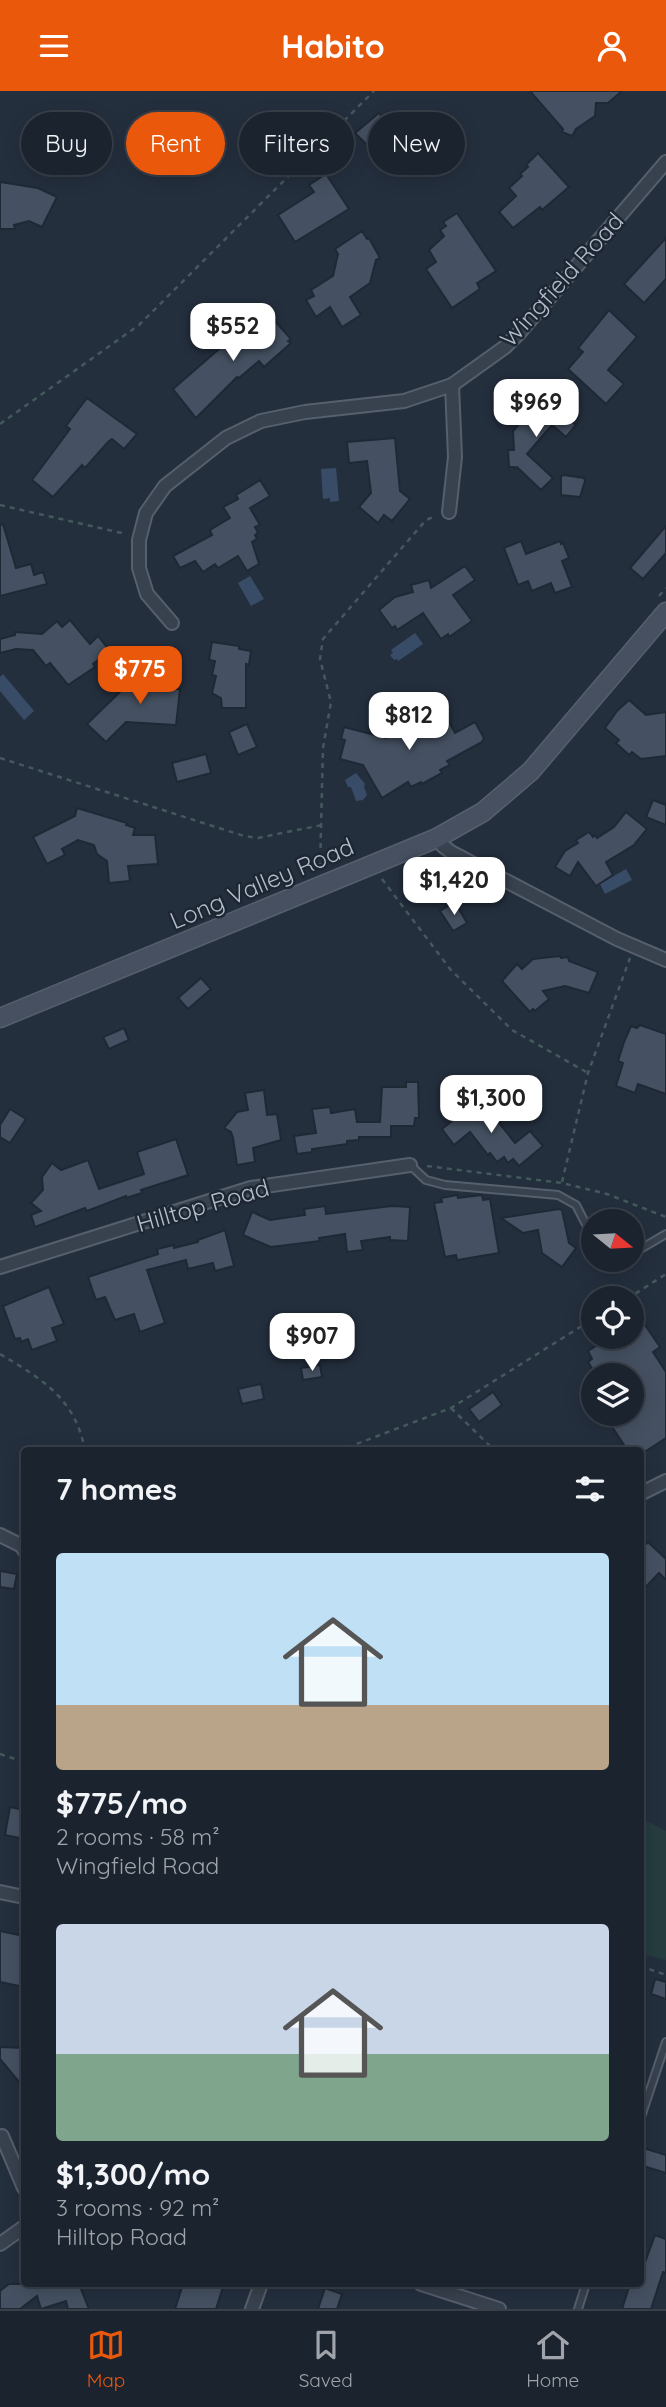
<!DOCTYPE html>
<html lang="en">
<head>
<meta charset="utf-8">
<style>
  body { margin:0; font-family:Quicksand,sans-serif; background:#242b36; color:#f1f3f6; height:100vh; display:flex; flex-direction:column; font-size:26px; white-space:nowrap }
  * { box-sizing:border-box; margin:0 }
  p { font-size:23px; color:#a0a4aa }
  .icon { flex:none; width:38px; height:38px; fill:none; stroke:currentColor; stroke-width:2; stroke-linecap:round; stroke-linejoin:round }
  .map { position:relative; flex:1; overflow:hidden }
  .side { position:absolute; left:21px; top:1356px; width:623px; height:840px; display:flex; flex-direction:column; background:#1b232e; border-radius:7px; box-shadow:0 4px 18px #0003,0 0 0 2px #39404a }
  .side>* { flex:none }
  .hud { position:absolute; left:21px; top:21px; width:625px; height:63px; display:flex; gap:14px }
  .needle { width:46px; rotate:108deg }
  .fabs { position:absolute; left:581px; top:1118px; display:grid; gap:14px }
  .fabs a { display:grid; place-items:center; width:63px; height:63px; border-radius:50%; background:#1b232e; box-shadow:0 4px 18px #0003,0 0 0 2px #39404a; font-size:35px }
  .price { position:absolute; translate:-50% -60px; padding:0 16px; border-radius:14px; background:#fff; color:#222; font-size:23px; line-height:46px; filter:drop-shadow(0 2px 4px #0008) }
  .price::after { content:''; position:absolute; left:50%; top:42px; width:21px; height:16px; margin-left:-10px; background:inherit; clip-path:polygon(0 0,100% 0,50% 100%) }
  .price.active { background:#ea580c; color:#fff }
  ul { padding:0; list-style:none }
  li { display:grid; align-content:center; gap:14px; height:371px; padding:0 35px }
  li span { display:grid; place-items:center; height:217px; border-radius:7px; color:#555 }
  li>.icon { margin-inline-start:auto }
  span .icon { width:126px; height:126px; fill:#fffc; stroke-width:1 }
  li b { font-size:30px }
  h2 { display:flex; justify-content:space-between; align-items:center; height:84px; padding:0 35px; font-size:30px }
  .tag { padding:0 24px; border-radius:32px; background:#1b232e; box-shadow:0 4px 18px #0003,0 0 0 2px #39404a; font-size:24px; line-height:63px }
  .tag.active { background:#ea580c; color:#fff }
  header { display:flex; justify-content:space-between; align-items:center; height:91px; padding:0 35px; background:#ea580c; color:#fff; font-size:32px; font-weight:700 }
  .dock { display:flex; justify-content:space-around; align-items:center; height:98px; border-top:2px solid #39404a; background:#1b232e; font-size:19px; color:#a0a4aa }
  .dock a { display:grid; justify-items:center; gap:4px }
  .dock .active { color:#ea580c }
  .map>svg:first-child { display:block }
  .green { fill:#263c3f }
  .water { fill:#394c67 }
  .building { fill:#455162; stroke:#1f2835; stroke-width:2 }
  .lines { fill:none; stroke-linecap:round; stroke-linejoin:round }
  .lane-casing { stroke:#565f6c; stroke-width:10 }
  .street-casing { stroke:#565f6c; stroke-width:16 }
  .secondary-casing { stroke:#565f6c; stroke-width:21 }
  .path { stroke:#44595c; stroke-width:2.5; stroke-dasharray:5 5; stroke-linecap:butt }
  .lane { stroke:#38414e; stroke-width:6 }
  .street { stroke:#38414e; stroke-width:12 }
  .secondary { stroke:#465061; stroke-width:18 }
  .labels { text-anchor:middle; stroke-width:5; stroke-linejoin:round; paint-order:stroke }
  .street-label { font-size:24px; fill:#b4bcc9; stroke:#1d2633 }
</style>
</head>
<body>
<header><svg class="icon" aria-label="menu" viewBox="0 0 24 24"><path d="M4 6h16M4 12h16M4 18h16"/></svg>Habito<svg class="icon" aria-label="person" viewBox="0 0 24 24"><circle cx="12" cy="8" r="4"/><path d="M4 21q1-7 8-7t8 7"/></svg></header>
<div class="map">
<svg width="666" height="2218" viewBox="0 0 666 2218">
  <rect width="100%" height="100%" fill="#242f3e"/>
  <!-- green -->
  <polygon class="green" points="641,1727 666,1740 666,1869 641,1863"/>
  <!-- water -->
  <g class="water">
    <polygon points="336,377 339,410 330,411 330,407 323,408 321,378"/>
    <polygon points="250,485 264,508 251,515 238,492"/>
    <polygon points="415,542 423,553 398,570 397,568 394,569 390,564 393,562 391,559"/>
    <polygon points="3,583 34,620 24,629 0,600 0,586"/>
    <polygon points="356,682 365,693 364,696 367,704 363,709 356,710 351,696 348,696 345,689"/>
    <polygon points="626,778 632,789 605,803 600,793"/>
  </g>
  <!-- building -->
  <g class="building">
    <polygon points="530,0 622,0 608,12 596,12 595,25 576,38 572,45 562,41 563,38"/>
    <polygon points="379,22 392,39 370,57 355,42"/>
    <polygon points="538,62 569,96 542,119 540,116 513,137 499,121 516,105 509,97 522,85 520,83 528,76 526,74"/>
    <polygon points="326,83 349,118 295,151 278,124 314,101 309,94"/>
    <polygon points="0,91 38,97 57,106 42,136 29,130 14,134 15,138 0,138"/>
    <polygon points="457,122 496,180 477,192 480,198 452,217 426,178 436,171 429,159 444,145 440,139 446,135 443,131"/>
    <polygon points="362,140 367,148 369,147 380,167 376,169 370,192 350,206 361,224 342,236 330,216 316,226 306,209 314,205 311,199 333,185 338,163 335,158"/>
    <polygon points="666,147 666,188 644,212 624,193"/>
    <polygon points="265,219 291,248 288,250 291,252 264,276 259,270 239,287 237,286 196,327 173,298 226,252 232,248 235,250 253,234 251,232"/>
    <polygon points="609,219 637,246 608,279 624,293 606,313 568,278 583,261 578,257"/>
    <polygon points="541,305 576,334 566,346 552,334 527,363 553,387 541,399 517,376 514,378 514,376 509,376 508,359 514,359 513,340 520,332 518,330"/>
    <polygon points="87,307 137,343 124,358 112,348 108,351 85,377 82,374 53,406 32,389 70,338 66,335"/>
    <polygon points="395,347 400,400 410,408 392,430 384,424 378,432 359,416 371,402 367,370 349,372 347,351"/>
    <polygon points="564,384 584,387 585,390 580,406 561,404 561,385"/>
    <polygon points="260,389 270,405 250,417 260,434 255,436 258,442 255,444 257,448 252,451 259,473 247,480 238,465 218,477 215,473 203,481 195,470 180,477 173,465 212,444 210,439 230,427 223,416 238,408 236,404"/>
    <polygon points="3,433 16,477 31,473 34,484 43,481 47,493 0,505 0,434"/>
    <polygon points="666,435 666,462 643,488 630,477"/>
    <polygon points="521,450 526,463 560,450 561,453 563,452 569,467 562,470 572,496 555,502 551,492 532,500 528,490 518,494 504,457"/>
    <polygon points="465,475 475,489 453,504 472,530 449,546 448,543 441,548 423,522 397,539 395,535 392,537 379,519 395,506 413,501 411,494 429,489 431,497"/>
    <polygon points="70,529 90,553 98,545 110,560 93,573 95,576 68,594 50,572 46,575 33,559 16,558 0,562 0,548 15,544 15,541 42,543 57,530 62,536"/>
    <polygon points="212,551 239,555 239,558 251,560 249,574 246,573 246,617 222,617 221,607 212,602 216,585 212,584 215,570 209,569"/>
    <polygon points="153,575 170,576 169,598 180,598 176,634 126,631 106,651 87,633 123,598 151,599"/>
    <polygon points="629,609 646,624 666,621 666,665 641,668 632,661 629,664 616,652 619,649 605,637 617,620"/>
    <polygon points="443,620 455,642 475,631 484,647 482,651 447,670 450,674 440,679 442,682 422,693 421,691 411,696 408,691 382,707 363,674 340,668 345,649 341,648 344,636 386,647 413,632 416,635"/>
    <polygon points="247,633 257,656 238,664 229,641"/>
    <polygon points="206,663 211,682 177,691 172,672"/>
    <polygon points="653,709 666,714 666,734 646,726"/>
    <polygon points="77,717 127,732 126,734 135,737 133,744 155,744 158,773 128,775 130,790 109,792 107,770 97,763 94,754 78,749 62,758 65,764 47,773 33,746 75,725"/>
    <polygon points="626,721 647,738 634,754 606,771 613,784 596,795 578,771 570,785 555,776 565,760 578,752 576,749 589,741 593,746 595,744 597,747 614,736"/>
    <polygon points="455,811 467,832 453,840 440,820"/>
    <polygon points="560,865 561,867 568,866 569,870 598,881 589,902 565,895 543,900 549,908 535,920 533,918 530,921 502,890 517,873 522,878 533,868"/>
    <polygon points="201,887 211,898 188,918 178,907"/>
    <polygon points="640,934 666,943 666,1003 638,993 635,1002 616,995 623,972 618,970 624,951 631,935 637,937"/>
    <polygon points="124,937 129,949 109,958 103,946"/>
    <polygon points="406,991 418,991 419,1027 415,1027 414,1035 391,1035 391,1046 359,1046 359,1049 347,1050 347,1053 312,1058 312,1061 297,1063 294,1045 316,1042 312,1018 330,1016 331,1022 355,1018 357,1031 380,1031 382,996 406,996"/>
    <polygon points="264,999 267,1024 277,1023 281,1049 253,1057 255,1071 237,1074 233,1047 231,1041 224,1037 237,1021 248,1019 245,1002"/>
    <polygon points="480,1008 515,1052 530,1040 543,1055 519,1075 513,1068 508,1072 504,1066 497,1071 490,1062 488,1064 470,1041 454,1054 442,1038"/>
    <polygon points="10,1018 26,1028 10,1052 0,1046 0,1034"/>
    <polygon points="176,1048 188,1084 141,1099 142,1102 126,1107 126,1105 87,1120 85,1117 35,1136 31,1124 41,1120 31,1112 43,1099 42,1086 52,1072 61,1079 88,1069 99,1098 144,1083 137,1061"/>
    <polygon points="457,1104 458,1107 482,1104 483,1109 490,1108 499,1162 457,1169 456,1164 445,1166 434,1112 442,1111 441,1107"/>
    <polygon points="325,1115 326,1123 392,1115 410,1116 408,1150 390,1149 390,1146 361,1150 363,1159 347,1161 345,1143 319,1147 320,1150 271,1156 243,1144 252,1121 270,1129 305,1124 304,1118"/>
    <polygon points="559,1118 562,1119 569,1152 576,1157 562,1176 542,1162 538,1139 523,1142 501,1127"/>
    <polygon points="225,1139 234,1175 215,1180 213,1172 188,1178 186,1169 147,1179 165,1232 140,1241 134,1223 115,1229 105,1206 96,1209 88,1186 158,1163 157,1158 174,1154 174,1157 198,1151 198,1149"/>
    <polygon points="49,1196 64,1233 52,1237 57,1250 32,1259 28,1248 21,1251 20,1247 15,1248 3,1215"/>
    <polygon points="643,1231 660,1256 653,1261 666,1281 666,1347 646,1360 628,1360 611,1334 627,1323 632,1323 632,1284 596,1284 588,1271 592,1268 588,1260 610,1246 632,1246 632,1238"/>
    <polygon points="320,1274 322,1286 303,1289 301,1277"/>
    <polygon points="261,1293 264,1308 242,1313 238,1298"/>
    <polygon points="493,1301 502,1314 479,1331 469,1318"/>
    <polygon points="648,1451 666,1468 666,1489 659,1482 640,1502 640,1459"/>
    <polygon points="0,1480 17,1483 14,1498 0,1496"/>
    <polygon points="10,1716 24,1719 24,1748 5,1744"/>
    <polygon points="0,1840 24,1845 24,1896 0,1891"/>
    <polygon points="655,1888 666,1891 666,1908 651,1903"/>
    <polygon points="0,1956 24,1957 24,1997 0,1968"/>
    <polygon points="640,2056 666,2064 666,2082 640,2074"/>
    <polygon points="655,2144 666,2148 666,2182 663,2181 651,2218 622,2218 630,2193 640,2193 640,2185"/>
    <polygon points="9,2193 79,2193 89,2218 68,2218 66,2210 41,2218 37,2205 20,2218 0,2218 0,2200"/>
    <polygon points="183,2193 224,2193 216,2218 175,2218"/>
    <polygon points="325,2197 342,2203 337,2218 318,2218"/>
  </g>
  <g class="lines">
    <!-- lane casing -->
    <g class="lane-casing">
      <g id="lane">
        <polyline points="410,1074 426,1089 445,1094 558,1104 576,1114 593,1147"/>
        <polyline points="632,1163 666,1143"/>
        <polyline points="640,2029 666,1951"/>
        <polyline points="578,2218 586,2193"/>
      </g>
    </g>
    <!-- street casing -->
    <g class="street-casing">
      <g id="street">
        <polyline points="449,421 455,366 452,294"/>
        <polyline points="172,532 147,503 139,477 139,449 146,422 165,395 226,347 261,330 305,321 404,310 452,294 505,256 520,241 666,71"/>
        <polyline points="437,747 443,755 451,761 617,848 666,869"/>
        <polyline points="0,1176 251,1097 410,1074"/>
        <polyline points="640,1403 666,1390"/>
        <polyline points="0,1444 22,1455 24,1459"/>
        <polyline points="0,1801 24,1806"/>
        <polyline points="2,2045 24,2097"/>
        <polyline points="0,2153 24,2136"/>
        <polyline points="421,2193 499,2218"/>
        <polyline points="252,2218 261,2193"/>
      </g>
    </g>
    <!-- secondary casing -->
    <g class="secondary-casing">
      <polyline id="secondary" points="0,927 437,747 483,721 531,680 666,521"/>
    </g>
    <!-- path -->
    <g class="path">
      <polyline points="0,333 139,234 374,0"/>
      <polyline points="0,414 126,443"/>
      <polyline points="659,505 666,497"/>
      <polyline points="0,667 244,745 258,747 322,734"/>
      <polyline points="420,773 437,770"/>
      <polyline points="320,777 323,657 331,611 320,568 323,548 426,429 436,425"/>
      <polyline points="382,788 450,878 512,939 588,982"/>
      <polyline points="427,1075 562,1092 607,1103 666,1126"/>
      <polyline points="562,1091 588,982 630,867"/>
      <polyline points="627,1208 666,1183"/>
      <path d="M0 1263C42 1288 76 1308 85 1360"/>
      <polyline points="451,1317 495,1360"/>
      <polyline points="338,1360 451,1317 593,1228"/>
      <polyline points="0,1663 24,1671"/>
      <polyline points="640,1875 666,1884"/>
    </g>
    <!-- lane -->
    <use href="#lane" class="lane"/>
    <!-- street -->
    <use href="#street" class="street"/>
    <!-- secondary -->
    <use href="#secondary" class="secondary"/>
  </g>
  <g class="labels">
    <!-- street labels -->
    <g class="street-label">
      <text transform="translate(562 189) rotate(-48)" y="8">Wingfield Road</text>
      <text transform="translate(262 793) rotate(-23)" y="8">Long Valley Road</text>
      <text transform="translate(203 1115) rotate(-16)" y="8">Hilltop Road</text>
    </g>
  </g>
</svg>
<div class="fabs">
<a><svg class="needle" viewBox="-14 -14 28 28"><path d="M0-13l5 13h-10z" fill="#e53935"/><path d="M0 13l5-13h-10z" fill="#a0a4aa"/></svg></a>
<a><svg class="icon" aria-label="locate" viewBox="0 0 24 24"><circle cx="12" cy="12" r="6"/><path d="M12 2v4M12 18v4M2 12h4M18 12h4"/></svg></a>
<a><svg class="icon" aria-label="layers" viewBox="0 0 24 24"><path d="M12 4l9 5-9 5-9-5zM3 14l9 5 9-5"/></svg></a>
</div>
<b class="price" style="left:233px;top:272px">$552</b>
<b class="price" style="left:536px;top:348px">$969</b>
<b class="price active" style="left:140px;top:615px">$775</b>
<b class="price" style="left:409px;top:661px">$812</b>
<b class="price" style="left:454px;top:826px">$1,420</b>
<b class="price" style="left:491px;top:1044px">$1,300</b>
<b class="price" style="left:312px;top:1282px">$907</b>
<div class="hud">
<a class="tag">Buy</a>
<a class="tag active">Rent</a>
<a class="tag">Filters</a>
<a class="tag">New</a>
</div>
<section class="side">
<h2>7 homes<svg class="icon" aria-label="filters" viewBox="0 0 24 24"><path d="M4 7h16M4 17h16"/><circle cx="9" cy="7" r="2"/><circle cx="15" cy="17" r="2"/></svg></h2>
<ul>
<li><span style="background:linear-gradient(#bfe0f5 70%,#b9a48a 0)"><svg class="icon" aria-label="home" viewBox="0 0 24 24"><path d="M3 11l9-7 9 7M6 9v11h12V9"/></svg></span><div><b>$775/mo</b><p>2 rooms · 58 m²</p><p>Wingfield Road</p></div></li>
<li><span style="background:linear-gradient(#c9d6e8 60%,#7fa58c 0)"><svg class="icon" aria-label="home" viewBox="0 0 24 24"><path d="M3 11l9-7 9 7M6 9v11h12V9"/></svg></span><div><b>$1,300/mo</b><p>3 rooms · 92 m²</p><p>Hilltop Road</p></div></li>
</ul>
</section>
</div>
<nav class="dock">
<a class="active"><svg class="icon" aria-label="map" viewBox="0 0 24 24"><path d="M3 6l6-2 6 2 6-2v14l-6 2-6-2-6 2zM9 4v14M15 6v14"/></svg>Map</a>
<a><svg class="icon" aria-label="saved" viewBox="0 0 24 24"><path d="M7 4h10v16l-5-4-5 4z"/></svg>Saved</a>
<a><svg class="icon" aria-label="home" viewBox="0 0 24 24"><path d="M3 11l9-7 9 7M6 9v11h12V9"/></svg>Home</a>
</nav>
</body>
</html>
